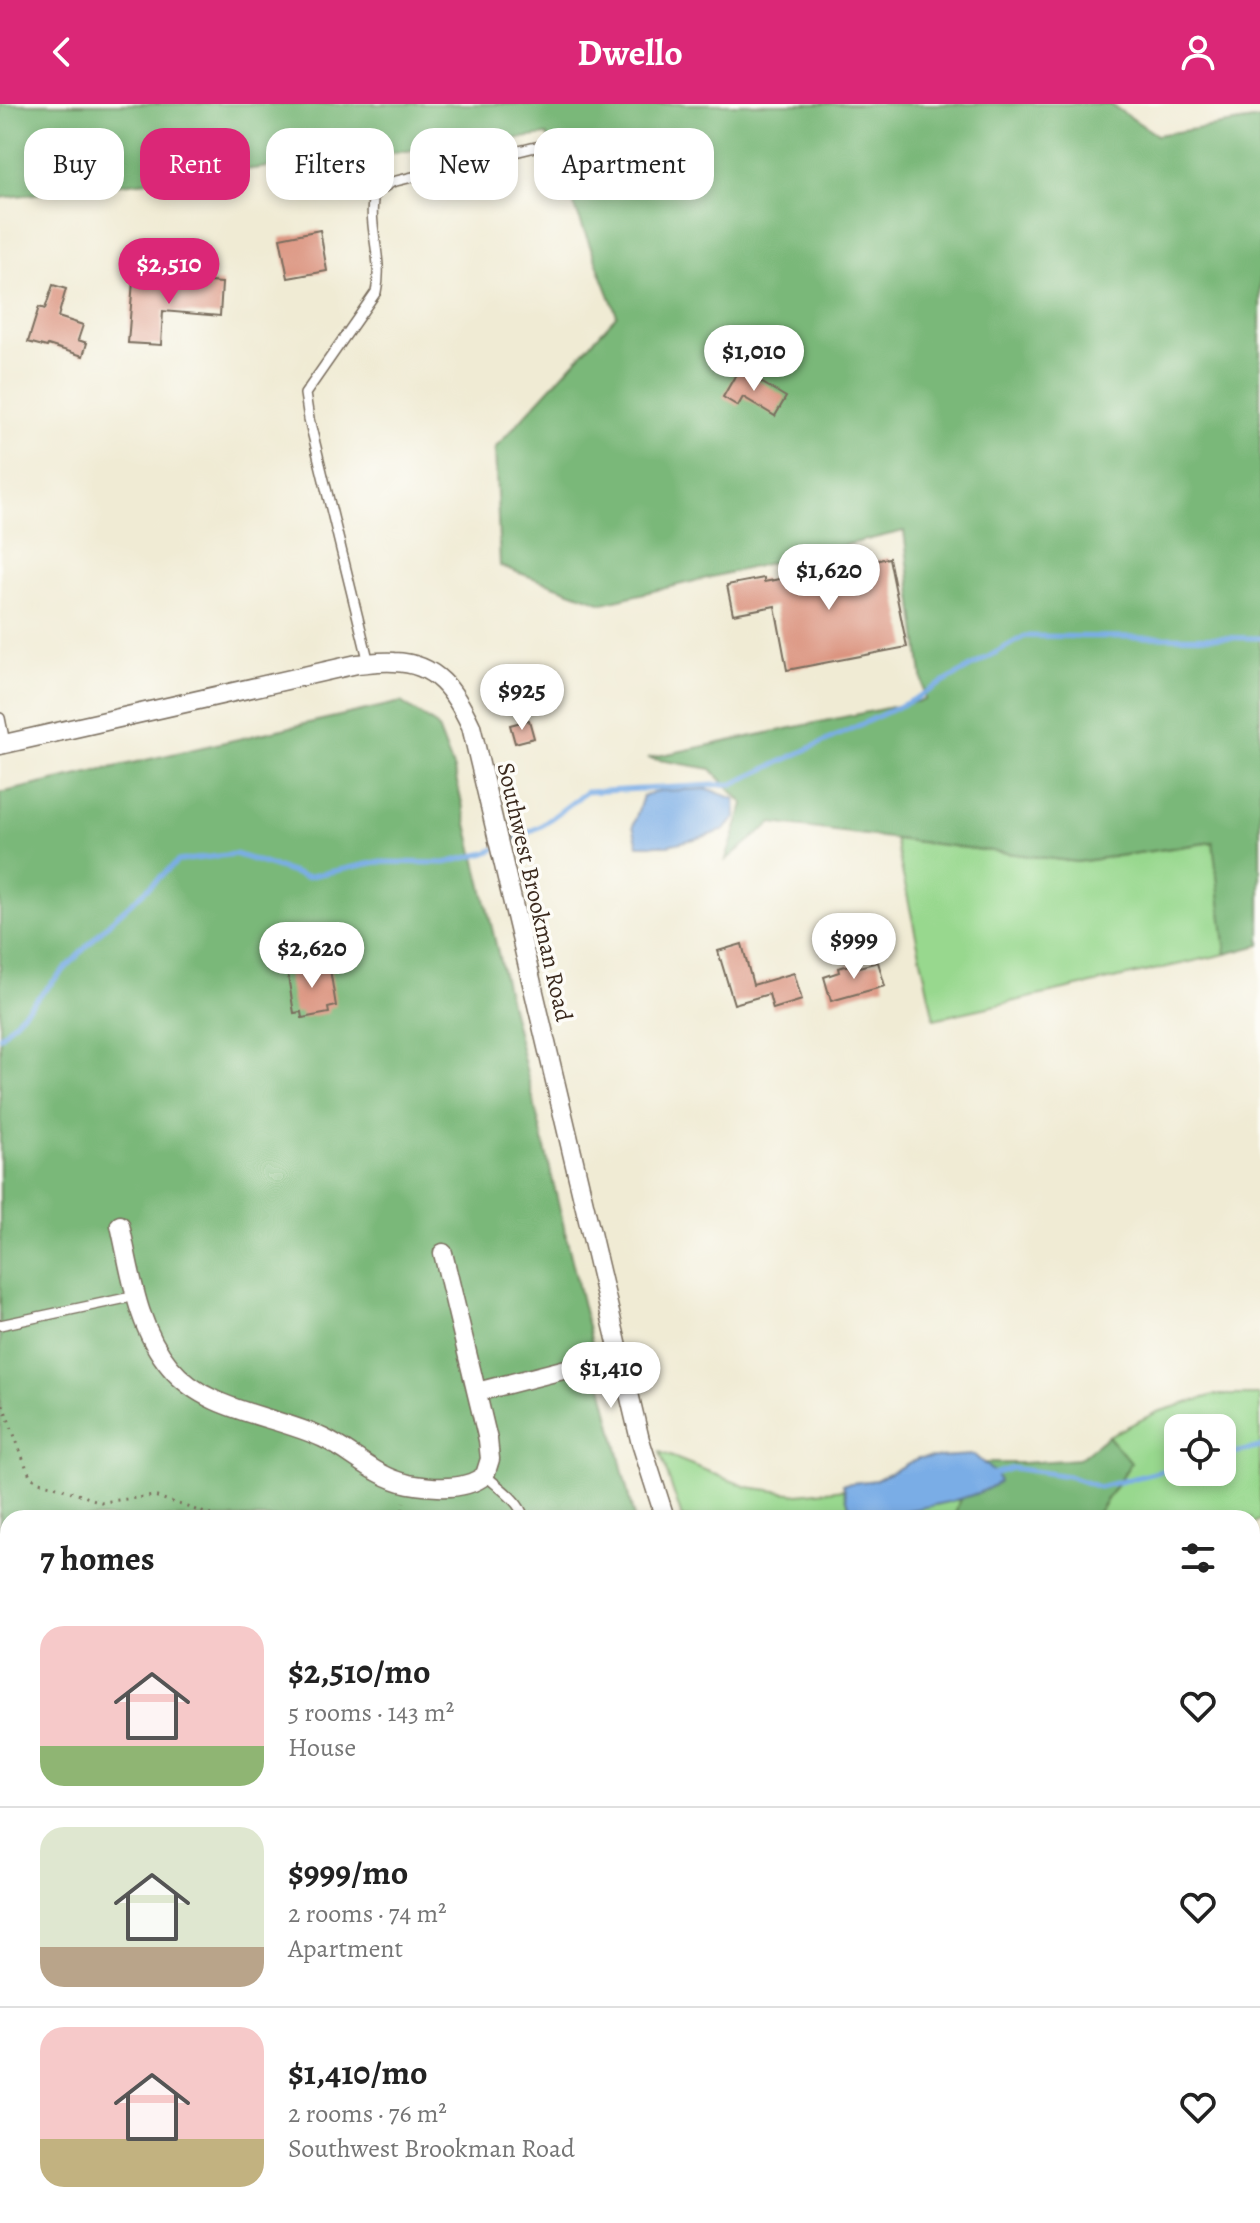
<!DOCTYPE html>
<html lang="en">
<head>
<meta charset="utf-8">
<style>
  body { margin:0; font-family:Alegreya,serif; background:#f6f6f6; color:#222; height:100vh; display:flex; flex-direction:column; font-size:30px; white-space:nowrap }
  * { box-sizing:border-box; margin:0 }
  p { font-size:26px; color:#767676 }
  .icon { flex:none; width:44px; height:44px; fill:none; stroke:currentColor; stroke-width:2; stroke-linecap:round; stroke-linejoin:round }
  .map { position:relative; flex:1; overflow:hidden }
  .side { position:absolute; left:0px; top:1406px; width:1260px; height:714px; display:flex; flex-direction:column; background:#fff; border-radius:24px 24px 0 0; box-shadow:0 4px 12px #0003 }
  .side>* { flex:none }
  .top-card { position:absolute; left:24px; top:24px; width:800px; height:72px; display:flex; gap:16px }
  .fabs { position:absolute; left:1164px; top:1310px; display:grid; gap:16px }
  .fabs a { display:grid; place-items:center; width:72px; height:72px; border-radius:16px; background:#fff; box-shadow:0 4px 12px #0003; font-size:40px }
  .price { position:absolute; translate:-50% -68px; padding:0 18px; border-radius:28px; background:#fff; color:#222; font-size:26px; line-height:52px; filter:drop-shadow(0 2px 4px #0008) }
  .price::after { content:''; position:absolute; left:50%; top:48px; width:24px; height:18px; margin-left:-12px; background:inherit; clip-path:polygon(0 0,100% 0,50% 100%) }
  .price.on { background:#db2777; color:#fff }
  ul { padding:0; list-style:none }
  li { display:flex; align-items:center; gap:24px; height:200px; padding:0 40px }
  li+li { border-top:2px solid #e0e0e0 }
  li span { display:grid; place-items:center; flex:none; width:224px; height:160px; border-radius:24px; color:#555 }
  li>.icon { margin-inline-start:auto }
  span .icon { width:96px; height:96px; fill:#fffc; stroke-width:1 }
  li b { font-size:34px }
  h2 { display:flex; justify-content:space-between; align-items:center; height:96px; padding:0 40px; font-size:34px }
  .pill { padding:0 28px; border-radius:24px; background:#fff; box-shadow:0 4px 12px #0003; font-size:28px; line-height:72px }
  .pill.on { background:#db2777; color:#fff }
  header { display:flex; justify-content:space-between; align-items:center; height:104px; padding:0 40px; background:#db2777; color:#fff; font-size:36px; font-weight:700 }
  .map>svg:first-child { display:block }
  .green { fill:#98d88e; stroke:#6a8156; stroke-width:2; fill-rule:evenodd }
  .forest { fill:#7ab879; stroke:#5a714c; stroke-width:2 }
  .water { fill:#7aade6; stroke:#5a6c82; stroke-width:2 }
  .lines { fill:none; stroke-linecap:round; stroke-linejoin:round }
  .stream { stroke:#7aade6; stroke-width:5 }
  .building { fill:#dc9581 }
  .lane-casing { stroke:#7a6e5e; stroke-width:12 }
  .street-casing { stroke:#7a6e5e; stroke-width:21 }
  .path { stroke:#7a6e5e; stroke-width:3; stroke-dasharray:2 6; stroke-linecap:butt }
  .lane { stroke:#fff; stroke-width:9 }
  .street { stroke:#fff; stroke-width:18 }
  .labels { text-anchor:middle; stroke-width:7; stroke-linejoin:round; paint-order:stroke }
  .street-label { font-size:24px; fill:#3b2a1e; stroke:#fdfcf7 }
</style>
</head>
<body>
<header><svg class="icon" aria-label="back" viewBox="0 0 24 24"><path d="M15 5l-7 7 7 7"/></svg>Dwello<svg class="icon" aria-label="person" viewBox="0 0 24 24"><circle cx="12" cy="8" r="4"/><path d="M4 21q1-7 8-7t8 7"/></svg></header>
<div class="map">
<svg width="1260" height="2119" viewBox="0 0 1260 2119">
  <rect width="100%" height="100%" fill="#fdfcf7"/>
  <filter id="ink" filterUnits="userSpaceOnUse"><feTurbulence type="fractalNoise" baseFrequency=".0125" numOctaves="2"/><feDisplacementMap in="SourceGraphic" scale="16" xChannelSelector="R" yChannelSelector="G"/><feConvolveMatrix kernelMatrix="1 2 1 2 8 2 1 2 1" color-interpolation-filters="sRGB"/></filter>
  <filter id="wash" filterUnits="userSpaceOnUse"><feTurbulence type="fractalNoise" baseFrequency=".006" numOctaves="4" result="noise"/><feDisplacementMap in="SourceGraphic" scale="32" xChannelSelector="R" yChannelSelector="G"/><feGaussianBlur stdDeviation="1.8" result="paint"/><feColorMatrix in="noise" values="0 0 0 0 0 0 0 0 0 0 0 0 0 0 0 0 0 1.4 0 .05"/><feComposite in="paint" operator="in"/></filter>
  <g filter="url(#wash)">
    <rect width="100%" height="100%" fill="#f0ebd4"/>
    <!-- green -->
    <g class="green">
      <polygon points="895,735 1077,758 1214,738 1226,850 934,915"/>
      <path d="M1214 1291H1260V1417L1252 1421V1414H1089L1097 1411 1131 1359 1108 1332 1157 1308ZM1178 1324H1222V1368H1178Z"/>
      <polygon points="660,1348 747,1383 798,1390 844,1385 849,1402 860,1414 682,1414"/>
      <polygon points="960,1395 954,1414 867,1414"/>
      <polygon points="1260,1438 1260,1544 1252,1530 1252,1441"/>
    </g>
    <!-- forest -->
    <g class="forest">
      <polygon points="0,0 1110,0 1157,31 1260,15 1260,841 1226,850 1213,738 1077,758 772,719 726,756 744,700 711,665 648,654 925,596 904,427 603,499 500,462 495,344 617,211 547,31 0,94"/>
      <polygon points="401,598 437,622 454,666 634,1414 8,1414 8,1670 0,1672 0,689"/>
      <polygon points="1108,1332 1131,1359 1096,1411 1089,1414 954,1414 971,1359 1022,1359 1079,1355"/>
      <polygon points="534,2112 815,2112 816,2119 537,2119"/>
    </g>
    <!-- water -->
    <g class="water">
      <polygon points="708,685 735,695 736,714 722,727 699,734 668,741 638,741 633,722 643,692 659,687"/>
      <path d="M974 1351 996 1370 999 1377C982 1396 896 1408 868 1414H860L849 1402 843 1380 876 1376 918 1354Z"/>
    </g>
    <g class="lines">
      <!-- stream -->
      <g class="stream">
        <polyline points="504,740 541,722 586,688 733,680 911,597 1025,532 1260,534"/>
        <polyline points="0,933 110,818 178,757 235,750 306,773 377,758 445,759 486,749 495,745"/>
        <polyline points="1222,1352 1260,1343"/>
        <polyline points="993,1370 1012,1364 1068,1372 1099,1383 1178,1363"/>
        <polyline points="0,1498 8,1484"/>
        <polyline points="604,2112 624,2118 644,2112"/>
        <polyline points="846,2112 847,2119"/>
      </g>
    </g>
    <g id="blocks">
      <!-- building -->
      <g class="building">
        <polygon points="320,126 327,167 288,174 280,134"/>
        <polygon points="168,175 222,179 220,212 163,207 161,241 128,239 133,177 168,180"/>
        <polygon points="53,181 66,185 58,213 83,221 78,236 87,239 83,252 48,241 47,243 28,238 39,203 45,205"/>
        <polygon points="739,265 786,293 775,312 743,293 738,302 723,293"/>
        <polygon points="889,454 907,543 787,566 775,502 733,510 727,481 764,474 764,478"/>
        <polygon points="529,616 534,634 515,639 510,621"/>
        <polygon points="742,840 753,881 794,869 802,896 773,905 769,890 734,900 718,847"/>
        <polygon points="878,858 885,882 831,897 824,873 839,868 838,864 858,859 859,863"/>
        <polygon points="329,859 336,902 328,904 329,909 302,914 301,908 294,909 287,866"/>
      </g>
    </g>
  </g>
  <g filter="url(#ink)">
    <use href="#blocks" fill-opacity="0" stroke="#7a6e5e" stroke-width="2"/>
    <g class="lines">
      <!-- lane casing -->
      <g class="lane-casing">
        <g id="lane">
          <path d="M369 559 309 315 305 290 376 188C384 155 367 123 374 90L392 78 552 39"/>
          <polyline points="0,614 5,639"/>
          <polyline points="0,1221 136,1192"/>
          <path d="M485 1371C499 1384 519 1396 524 1414"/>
          <polyline points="1252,1436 1260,1436"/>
          <polyline points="1168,2112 1169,2119"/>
        </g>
      </g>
      <!-- street casing -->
      <g class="street-casing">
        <g id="street">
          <path d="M0 641 357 560C369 559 382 557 394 558 437 559 455 588 471 622L640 1336 665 1414"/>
          <path d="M120 1121C131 1169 137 1224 170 1263 208 1309 273 1310 323 1334 353 1348 375 1373 409 1380 432 1384 466 1387 485 1371L490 1355 488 1336 443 1149"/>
          <polyline points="477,1288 621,1251"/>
          <polyline points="0,1758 8,1756"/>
          <polyline points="0,1802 8,1835"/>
          <polyline points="104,2112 106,2119"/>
          <polyline points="825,2112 827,2119"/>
          <path d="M283 2119C308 2113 344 2113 368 2119"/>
        </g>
      </g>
      <!-- path -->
      <g class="path">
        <polyline points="0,1293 27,1365 31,1373 39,1378 51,1381 101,1398 154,1392 220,1414"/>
        <polyline points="401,1414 404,1398"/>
        <polyline points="0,1931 8,1930"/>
      </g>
      <!-- lane -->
      <use href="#lane" class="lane"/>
      <!-- street -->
      <use href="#street" class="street"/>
    </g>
  </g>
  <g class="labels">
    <!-- street labels -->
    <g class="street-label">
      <text transform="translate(535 788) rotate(77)" y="8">Southwest Brookman Road</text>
    </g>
  </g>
</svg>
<div class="fabs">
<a><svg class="icon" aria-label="locate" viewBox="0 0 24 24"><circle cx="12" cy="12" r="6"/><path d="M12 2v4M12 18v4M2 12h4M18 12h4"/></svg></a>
</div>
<b class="price on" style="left:169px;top:202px">$2,510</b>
<b class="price" style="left:754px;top:289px">$1,010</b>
<b class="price" style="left:829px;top:508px">$1,620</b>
<b class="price" style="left:522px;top:628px">$925</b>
<b class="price" style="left:854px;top:877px">$999</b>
<b class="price" style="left:312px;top:886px">$2,620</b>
<b class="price" style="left:611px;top:1306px">$1,410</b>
<div class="top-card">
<a class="pill">Buy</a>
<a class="pill on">Rent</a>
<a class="pill">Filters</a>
<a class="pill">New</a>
<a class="pill">Apartment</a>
</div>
<section class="side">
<h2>7 homes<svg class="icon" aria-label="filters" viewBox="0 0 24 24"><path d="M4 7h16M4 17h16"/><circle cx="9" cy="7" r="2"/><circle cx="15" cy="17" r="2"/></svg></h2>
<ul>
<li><span style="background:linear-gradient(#f6c9c9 75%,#8fb573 0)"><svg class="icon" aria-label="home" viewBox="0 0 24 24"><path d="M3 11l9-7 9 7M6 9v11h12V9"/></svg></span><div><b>$2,510/mo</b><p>5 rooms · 143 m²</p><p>House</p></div><svg class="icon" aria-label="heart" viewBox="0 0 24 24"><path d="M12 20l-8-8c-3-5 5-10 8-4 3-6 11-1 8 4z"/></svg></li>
<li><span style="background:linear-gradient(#dfe7d0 75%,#b9a48a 0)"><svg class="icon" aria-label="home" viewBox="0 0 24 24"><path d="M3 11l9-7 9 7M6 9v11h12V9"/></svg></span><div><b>$999/mo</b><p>2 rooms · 74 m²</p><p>Apartment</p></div><svg class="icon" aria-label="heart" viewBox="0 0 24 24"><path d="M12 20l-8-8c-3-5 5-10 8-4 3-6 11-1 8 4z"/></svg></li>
<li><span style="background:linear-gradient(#f6c9c9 70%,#c2b280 0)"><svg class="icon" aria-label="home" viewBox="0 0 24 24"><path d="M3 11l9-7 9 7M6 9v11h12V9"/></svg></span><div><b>$1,410/mo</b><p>2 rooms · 76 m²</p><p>Southwest Brookman Road</p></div><svg class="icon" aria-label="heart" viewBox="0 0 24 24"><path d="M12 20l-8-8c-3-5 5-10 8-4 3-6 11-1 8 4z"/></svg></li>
</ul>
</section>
</div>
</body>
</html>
